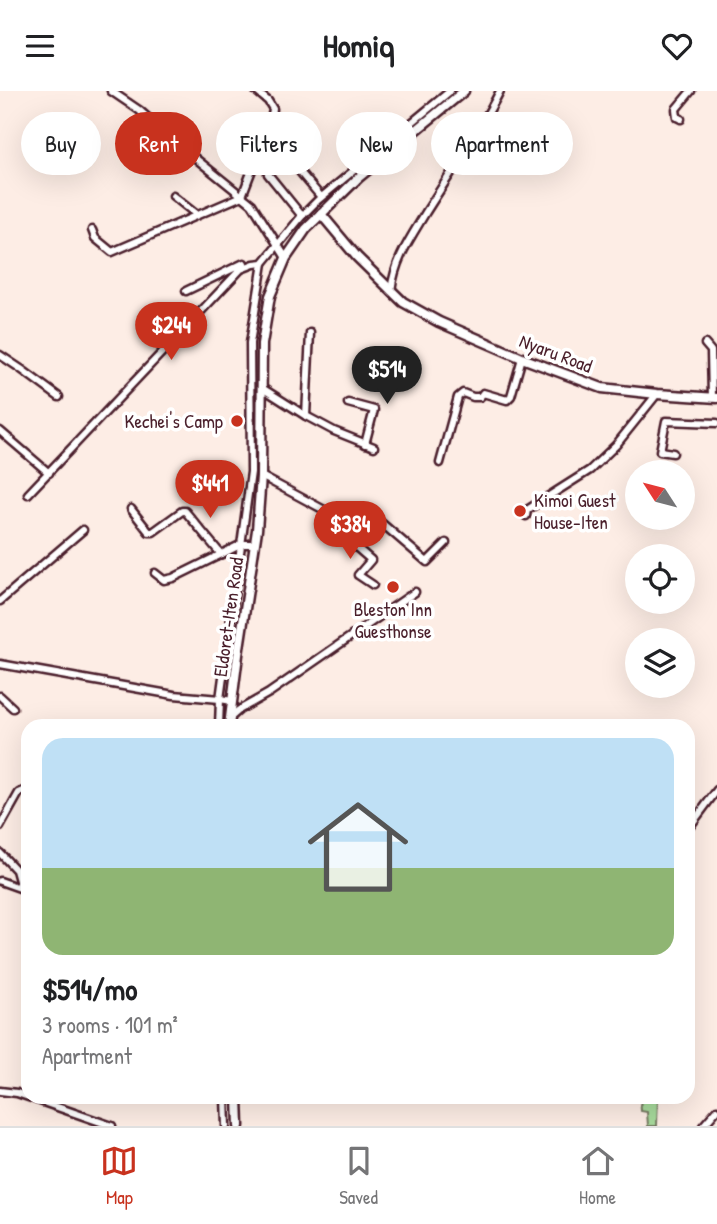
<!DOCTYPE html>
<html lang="en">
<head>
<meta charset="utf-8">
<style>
  body { margin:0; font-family:"Patrick Hand",sans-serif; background:#f2f2f2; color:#202124; height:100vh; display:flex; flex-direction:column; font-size:26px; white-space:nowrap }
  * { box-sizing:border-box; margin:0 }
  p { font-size:23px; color:#757577 }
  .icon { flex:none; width:38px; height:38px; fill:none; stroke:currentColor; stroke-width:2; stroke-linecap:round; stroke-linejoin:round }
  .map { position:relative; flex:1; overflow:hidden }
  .details { position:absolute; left:21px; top:628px; width:674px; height:385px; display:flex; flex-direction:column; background:#fff; border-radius:21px; box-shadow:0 7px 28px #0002 }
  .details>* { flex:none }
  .top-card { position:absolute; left:21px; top:21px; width:676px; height:63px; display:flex; gap:14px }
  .needle { width:46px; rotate:306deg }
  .fabs { position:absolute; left:625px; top:369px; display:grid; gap:14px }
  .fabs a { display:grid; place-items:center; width:70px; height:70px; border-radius:50%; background:#fff; box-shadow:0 7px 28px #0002; font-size:35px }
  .price { position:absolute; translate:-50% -60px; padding:0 16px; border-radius:24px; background:#c8321e; color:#fff; font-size:23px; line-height:46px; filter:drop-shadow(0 2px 4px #0008) }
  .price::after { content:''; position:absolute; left:50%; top:42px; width:21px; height:16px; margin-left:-10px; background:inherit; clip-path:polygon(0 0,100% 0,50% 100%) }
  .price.selected { background:#222; color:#fff }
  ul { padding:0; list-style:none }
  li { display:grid; align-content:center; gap:14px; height:371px; padding:0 21px }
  li span { display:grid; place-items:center; height:217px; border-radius:21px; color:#555 }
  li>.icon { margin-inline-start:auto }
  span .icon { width:126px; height:126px; fill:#fffc; stroke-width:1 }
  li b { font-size:30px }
  .pill { padding:0 24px; border-radius:32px; background:#fff; box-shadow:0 7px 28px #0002; font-size:24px; line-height:63px }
  .pill.selected { background:#c8321e; color:#fff }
  header { display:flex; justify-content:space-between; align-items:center; height:91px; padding:0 21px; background:#fff; font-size:32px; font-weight:700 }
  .tab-bar { display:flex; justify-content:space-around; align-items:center; height:98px; border-top:2px solid #e0e0e0; background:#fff; font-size:19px; color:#757577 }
  .tab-bar a { display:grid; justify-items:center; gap:4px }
  .tab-bar .selected { color:#c8321e }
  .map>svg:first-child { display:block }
  .green { fill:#a7da9c; stroke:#787c64; stroke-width:2 }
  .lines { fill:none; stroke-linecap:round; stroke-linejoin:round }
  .minor-casing { stroke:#4a1f2b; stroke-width:11 }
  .major-casing { stroke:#4a1f2b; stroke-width:13 }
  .minor { stroke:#fff; stroke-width:6 }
  .major { stroke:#fff; stroke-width:8 }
  .poi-dot { fill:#c8321e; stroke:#fff; stroke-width:2.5 }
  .labels { text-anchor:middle; stroke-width:7; stroke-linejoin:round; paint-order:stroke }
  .street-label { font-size:19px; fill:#4a1f2b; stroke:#fff }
  .poi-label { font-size:19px; fill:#4a1f2b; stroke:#fff; text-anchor:end }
</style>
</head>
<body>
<header><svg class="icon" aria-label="menu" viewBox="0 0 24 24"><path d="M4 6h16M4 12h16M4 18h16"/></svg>Homiq<svg class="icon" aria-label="heart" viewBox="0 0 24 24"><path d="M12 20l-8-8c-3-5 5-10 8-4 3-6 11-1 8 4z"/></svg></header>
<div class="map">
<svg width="717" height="1035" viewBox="0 0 717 1035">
  <rect width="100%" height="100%" fill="#fdede5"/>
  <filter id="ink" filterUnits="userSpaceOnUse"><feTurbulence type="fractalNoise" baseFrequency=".0143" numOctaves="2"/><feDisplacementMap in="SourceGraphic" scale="14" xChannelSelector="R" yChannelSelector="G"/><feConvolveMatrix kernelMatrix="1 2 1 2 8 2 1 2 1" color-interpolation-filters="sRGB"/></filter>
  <g filter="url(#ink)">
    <!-- green -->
    <polygon class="green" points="640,1006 658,1006 657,1035 648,1035 647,1021 641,1020"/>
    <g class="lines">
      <!-- minor casing -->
      <g class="minor-casing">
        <g id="minor">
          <polyline points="111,0 139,19 179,54 252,113 286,167"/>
          <polyline points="681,28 677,26 676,18 691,0"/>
          <polyline points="289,68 321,106"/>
          <polyline points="268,83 302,125"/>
          <polyline points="173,105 197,124"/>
          <polyline points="92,139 95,147 112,161 242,105 271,29 273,18 268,10 256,0"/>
          <polyline points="186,200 244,172"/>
          <path d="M391 200C395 168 410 148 426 121 451 81 479 42 500 0"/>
          <polyline points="705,253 711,260 712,307"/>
          <polyline points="0,264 21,278 59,306"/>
          <polyline points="262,297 306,325 334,340 374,356"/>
          <polyline points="348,312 374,319 365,353"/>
          <polyline points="306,325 310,242"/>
          <polyline points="0,340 49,382"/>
          <polyline points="673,362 660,360 666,330 717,332"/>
          <polyline points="440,372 458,306 463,302 473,306 480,306 483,302 507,309 511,305 522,267"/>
          <polyline points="261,385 328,421 342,426 359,421 365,421 371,423 427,471 446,452"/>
          <polyline points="28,403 241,178 254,173 263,172 301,126 318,109 450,0"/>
          <polyline points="131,418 149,441 153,441 182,420 185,420 220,462"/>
          <polyline points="352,424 354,430 363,440 356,456 371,469 358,484 373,494"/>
          <polyline points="526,425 527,419 590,379 616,354 657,303"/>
          <polyline points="155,482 164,489 173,487 242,453 255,453"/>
          <polyline points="0,510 83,439"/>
          <polyline points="0,573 174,604 220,608 232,610"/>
          <polyline points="0,605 13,617"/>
          <polyline points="231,626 239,619 269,602 415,501"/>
          <polyline points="219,635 220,608 251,381 250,252 263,172"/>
          <polyline points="0,736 19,702 28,698"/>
          <polyline points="688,738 717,699"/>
          <polyline points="0,762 16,779 21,797"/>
          <polyline points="0,790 28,800"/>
          <polyline points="0,1000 17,1002 112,1035"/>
          <polyline points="225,1006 226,1035"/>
          <polyline points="703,1035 717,1019"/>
        </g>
      </g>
      <!-- major casing -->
      <g class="major-casing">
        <g id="major">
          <polyline points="321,123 357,166 403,211 439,231 522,267 602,297 657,303 717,307"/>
          <polyline points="229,635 238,564 257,439 261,385 262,253 270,205 286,167 306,138 358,87 464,0"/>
          <polyline points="238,1006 239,1035"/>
        </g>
      </g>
      <!-- minor -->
      <use href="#minor" class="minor"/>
      <!-- major -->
      <use href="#major" class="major"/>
    </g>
  </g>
  <!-- markers -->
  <g class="poi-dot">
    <circle cx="237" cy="330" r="7"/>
    <circle cx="520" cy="420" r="7"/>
    <circle cx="393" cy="496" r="7"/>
  </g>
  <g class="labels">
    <!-- street labels -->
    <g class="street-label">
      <text transform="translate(556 262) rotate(21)" y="7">Nyaru Road</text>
      <text transform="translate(228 526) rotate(-82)" y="7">Eldoret-Iten Road</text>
    </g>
    <!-- poi labels -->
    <g class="poi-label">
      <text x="223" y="337">Kechei's Camp</text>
      <text x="534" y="416" text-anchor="start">Kimoi Guest<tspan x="534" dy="22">House-Iten</tspan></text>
      <text x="393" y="525" text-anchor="middle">Bleston Inn<tspan x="393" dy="22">Guesthonse</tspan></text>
    </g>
  </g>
</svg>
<div class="fabs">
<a><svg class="needle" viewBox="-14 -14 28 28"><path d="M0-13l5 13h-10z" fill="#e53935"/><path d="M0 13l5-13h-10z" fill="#757577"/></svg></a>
<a><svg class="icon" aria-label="locate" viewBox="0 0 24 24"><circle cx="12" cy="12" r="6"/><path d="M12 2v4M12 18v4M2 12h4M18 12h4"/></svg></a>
<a><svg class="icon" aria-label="layers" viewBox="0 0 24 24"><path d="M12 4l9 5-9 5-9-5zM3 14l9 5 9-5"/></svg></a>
</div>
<b class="price" style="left:171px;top:271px">$244</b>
<b class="price selected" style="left:387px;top:315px">$514</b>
<b class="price" style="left:210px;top:429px">$441</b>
<b class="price" style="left:350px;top:470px">$384</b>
<div class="top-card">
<a class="pill">Buy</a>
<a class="pill selected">Rent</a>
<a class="pill">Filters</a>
<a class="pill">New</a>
<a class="pill">Apartment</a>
</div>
<section class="details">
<ul>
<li><span style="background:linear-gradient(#bfe0f5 60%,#8fb573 0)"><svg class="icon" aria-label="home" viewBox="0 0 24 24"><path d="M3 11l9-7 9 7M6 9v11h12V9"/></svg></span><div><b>$514/mo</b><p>3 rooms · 101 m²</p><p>Apartment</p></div></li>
</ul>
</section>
</div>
<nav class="tab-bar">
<a class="selected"><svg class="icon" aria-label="map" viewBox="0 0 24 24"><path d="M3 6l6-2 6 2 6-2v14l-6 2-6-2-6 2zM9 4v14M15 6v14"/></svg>Map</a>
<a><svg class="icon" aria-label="saved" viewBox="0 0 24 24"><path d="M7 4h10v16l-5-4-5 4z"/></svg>Saved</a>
<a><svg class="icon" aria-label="home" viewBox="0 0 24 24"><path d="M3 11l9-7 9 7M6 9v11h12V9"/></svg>Home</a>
</nav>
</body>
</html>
